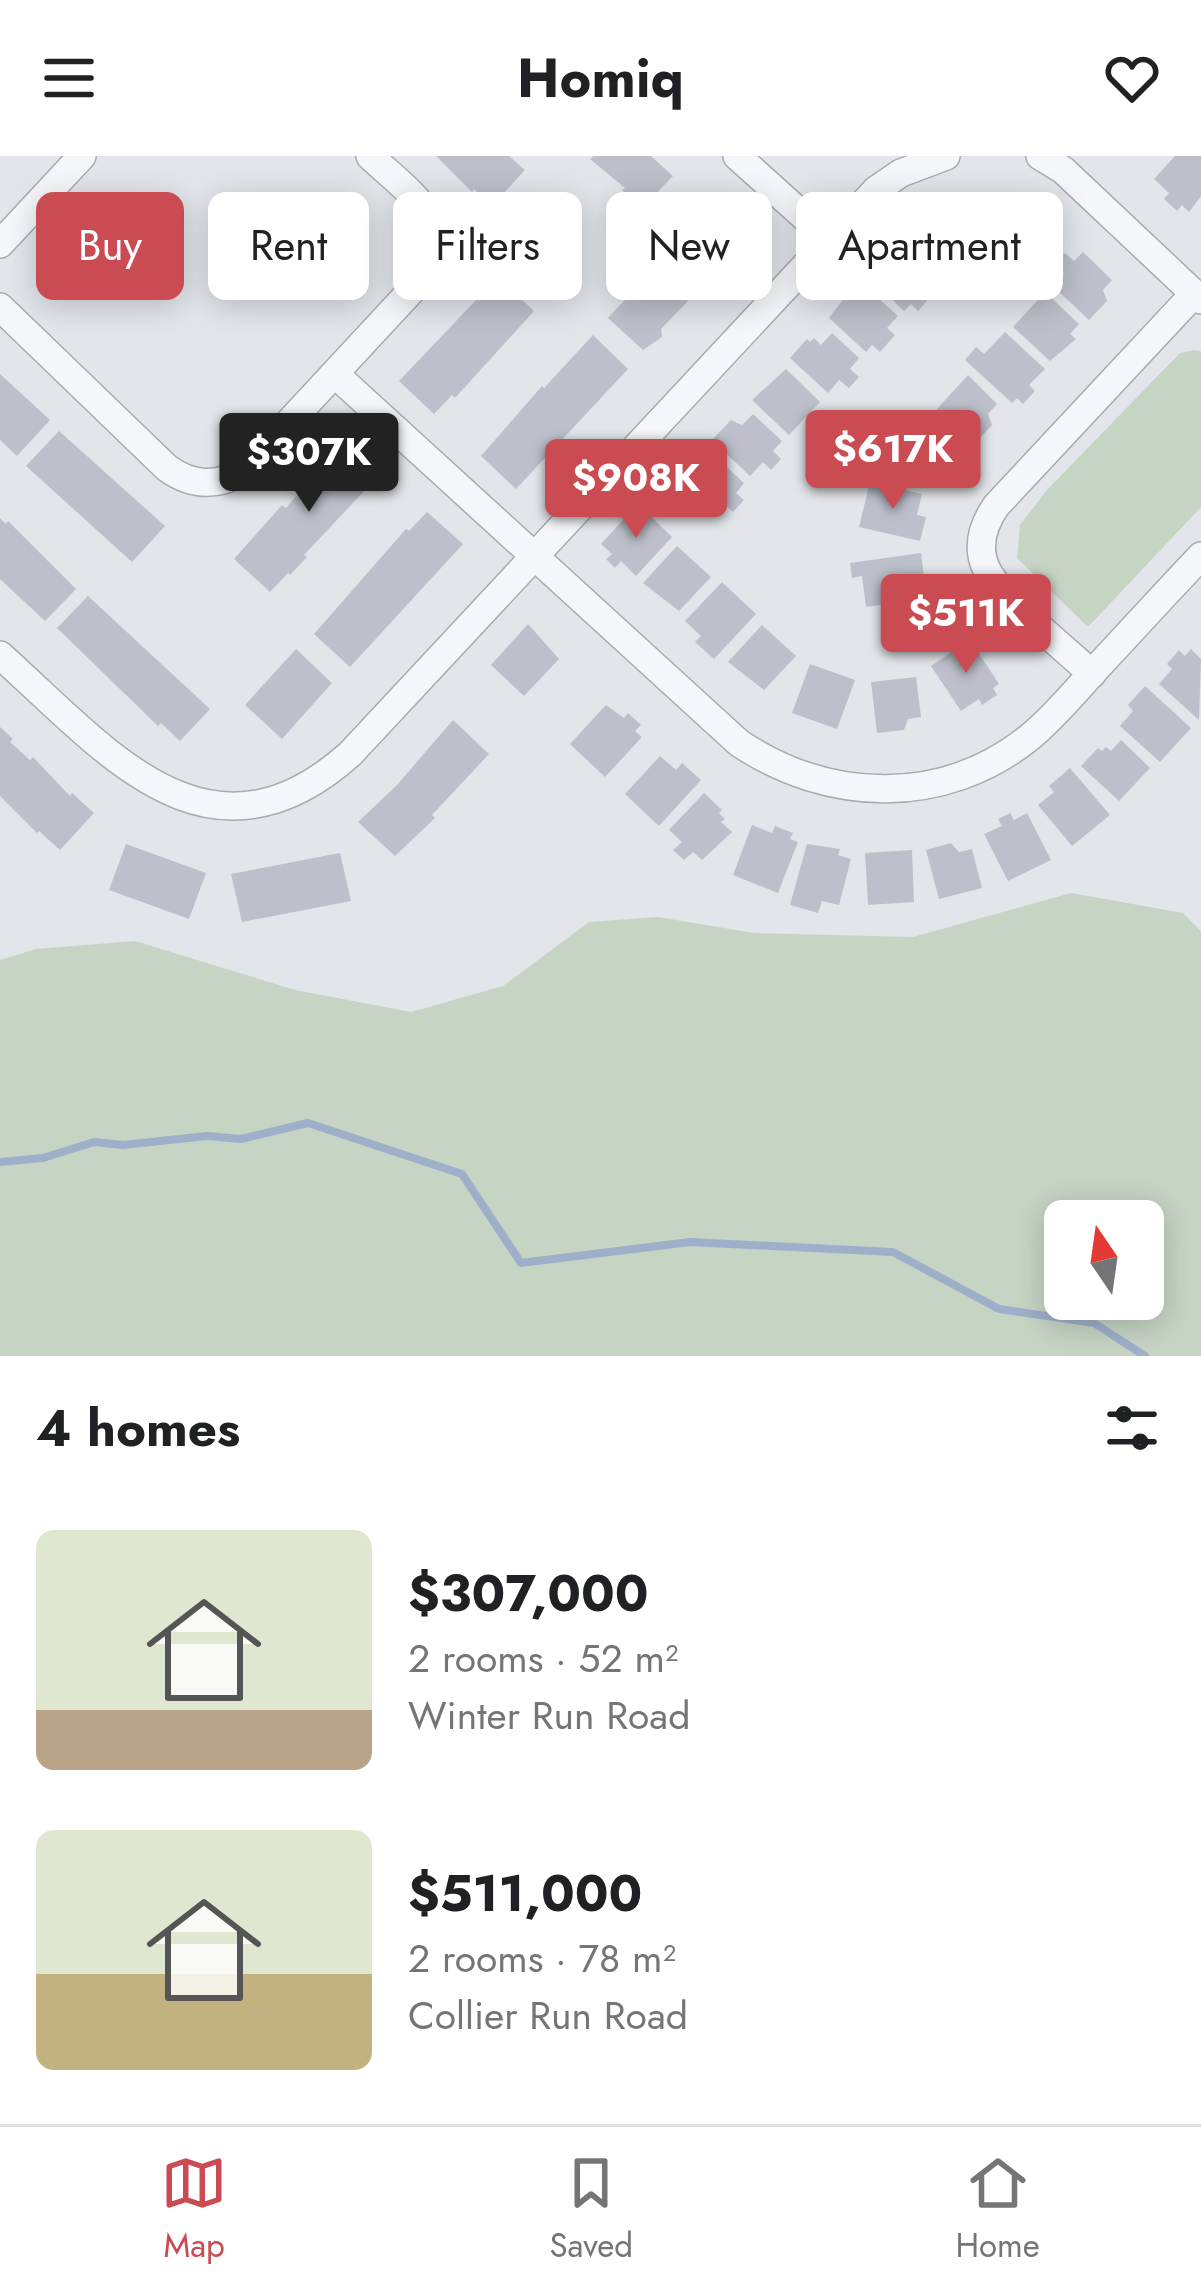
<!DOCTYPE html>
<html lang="en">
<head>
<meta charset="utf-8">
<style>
  body { margin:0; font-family:Jost,sans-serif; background:#f2f2f2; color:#202124; height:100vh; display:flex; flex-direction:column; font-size:45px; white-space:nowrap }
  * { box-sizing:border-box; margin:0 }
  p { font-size:39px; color:#757577 }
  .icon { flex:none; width:66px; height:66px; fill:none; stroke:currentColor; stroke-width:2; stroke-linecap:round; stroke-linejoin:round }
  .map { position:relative; height:1200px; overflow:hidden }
  .details { display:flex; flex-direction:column; background:#fff; flex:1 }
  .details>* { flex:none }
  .hud { position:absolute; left:36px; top:36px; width:1131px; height:108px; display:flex; gap:24px }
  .needle { width:78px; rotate:347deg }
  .tools { position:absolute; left:1044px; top:1044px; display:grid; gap:24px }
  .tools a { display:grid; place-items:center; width:120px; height:120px; border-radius:18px; background:#fff; box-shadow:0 6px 30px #0003; font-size:60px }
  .price { position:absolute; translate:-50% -102px; padding:0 27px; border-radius:12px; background:#cb4b53; color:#fff; font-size:39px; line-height:78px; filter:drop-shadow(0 3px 6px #0008) }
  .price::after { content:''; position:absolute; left:50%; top:72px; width:36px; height:27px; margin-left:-18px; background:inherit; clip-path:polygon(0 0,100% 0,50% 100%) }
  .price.on { background:#222; color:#fff }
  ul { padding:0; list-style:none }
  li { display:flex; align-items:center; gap:36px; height:300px; padding:0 36px }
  li span { display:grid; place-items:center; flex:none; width:336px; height:240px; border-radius:18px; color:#555 }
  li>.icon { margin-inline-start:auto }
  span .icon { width:144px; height:144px; fill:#fffc; stroke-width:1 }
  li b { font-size:51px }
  h2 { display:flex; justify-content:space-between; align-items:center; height:144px; padding:0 36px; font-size:51px }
  .chip { padding:0 42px; border-radius:18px; background:#fff; box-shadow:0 6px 30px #0003; font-size:42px; line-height:108px }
  .chip.on { background:#cb4b53; color:#fff }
  header { display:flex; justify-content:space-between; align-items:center; height:156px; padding:0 36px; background:#fff; font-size:54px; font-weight:700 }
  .tabs { display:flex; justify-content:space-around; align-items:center; height:168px; border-top:3px solid #e0e0e0; background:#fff; font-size:33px; color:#757577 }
  .tabs a { display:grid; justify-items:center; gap:6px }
  .tabs .on { color:#cb4b53 }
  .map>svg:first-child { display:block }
  .green { fill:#c6d4c4; fill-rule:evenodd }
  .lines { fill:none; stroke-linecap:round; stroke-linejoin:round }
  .stream { stroke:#9eafc9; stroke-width:8 }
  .building { fill:#bdc0ca }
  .street-casing { stroke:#a7abb4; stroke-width:30 }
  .street { stroke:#f5f6f9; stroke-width:27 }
</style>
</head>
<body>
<header><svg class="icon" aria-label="menu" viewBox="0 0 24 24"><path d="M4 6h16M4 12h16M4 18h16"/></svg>Homiq<svg class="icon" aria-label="heart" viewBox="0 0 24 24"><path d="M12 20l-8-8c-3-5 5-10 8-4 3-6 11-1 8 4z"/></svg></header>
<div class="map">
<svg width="1201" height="1200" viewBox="0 0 1201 1200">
  <rect width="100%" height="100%" fill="#e2e5ea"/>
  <!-- green -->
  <g class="green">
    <polygon points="1194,194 1201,195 1201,351 1088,471 1017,402 1020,369 1047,334 1180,197"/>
    <path d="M1071 737 1183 757 1201 775V1200H0V804L36 793 135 785 295 834 411 856 503 830 589 766 658 761 754 777 913 781ZM1065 1065H1143V1143H1065Z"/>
  </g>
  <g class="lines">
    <!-- stream -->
    <polyline class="stream" points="0,1006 43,1002 94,986 123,989 207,980 241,983 308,967 462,1018 521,1107 690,1086 893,1096 999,1153 1094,1167 1145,1200"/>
  </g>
  <!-- building -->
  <g class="building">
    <polygon points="436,0 509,0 525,14 492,50 474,33 472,36"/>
    <polygon points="594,0 651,0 673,20 642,52 622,34 625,32 590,3"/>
    <polygon points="1175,0 1201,0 1201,40 1189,56 1182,49 1177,55 1164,43 1169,37 1154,23"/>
    <polygon points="994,39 1007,52 1003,58 1019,74 983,113 949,81 983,41 988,45"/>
    <polygon points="721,40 757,73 661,173 662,181 643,194 608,162"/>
    <polygon points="897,83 936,120 926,132 933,138 918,155 911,148 904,155 867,120"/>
    <polygon points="1083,96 1112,124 1103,134 1107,145 1089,164 1052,129 1064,117 1054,109 1065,97 1074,105"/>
    <polygon points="498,121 534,155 455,242 452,239 434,258 399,225"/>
    <polygon points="858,124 898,160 887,172 895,179 880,196 872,189 866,196 829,162"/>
    <polygon points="1045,136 1079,168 1070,178 1076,183 1050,205 1013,171"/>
    <polygon points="1005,176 1045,213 1029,229 1035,235 1023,248 1017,242 1012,247 965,204 976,191 984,198"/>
    <polygon points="832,177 859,202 850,213 859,221 849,232 839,224 828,237 790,202 807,183 810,186 814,182 821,189"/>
    <polygon points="593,179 628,213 516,333 481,300 542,230 544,232"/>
    <polygon points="786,213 820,246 789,279 752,244"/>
    <polygon points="0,218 50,264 17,300 0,284"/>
    <polygon points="968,219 997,248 988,258 992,269 974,288 937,253"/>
    <polygon points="753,258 782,285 773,295 781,303 771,314 763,306 750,320 712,284 731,264 742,269"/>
    <polygon points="925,263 964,296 935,332 895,300"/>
    <polygon points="59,275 165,370 132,406 26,310"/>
    <polygon points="347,280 384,314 304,399 307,401 290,419 288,417 270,436 234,403 282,349 286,352 300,336 297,334 313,316 316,318"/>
    <polygon points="706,292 744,327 736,337 744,344 733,356 725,349 713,361 675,326"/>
    <polygon points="870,326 922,338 917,359 926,361 920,385 859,371"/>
    <polygon points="638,348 672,381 636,420 621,405 615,412 606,403 612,398 601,388"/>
    <polygon points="427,356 463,388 350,511 314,478 406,373 409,375"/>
    <polygon points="0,362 6,368 8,365 76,433 45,465 0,423"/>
    <polygon points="677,390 711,421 679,455 643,427"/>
    <polygon points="921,397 924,422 917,423 920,443 866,451 862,420 852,422 850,407"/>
    <polygon points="722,426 756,458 714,503 695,486 701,480 685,465"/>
    <polygon points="88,440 210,553 180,585 161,567 158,570 57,472"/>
    <polygon points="528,468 559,503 524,540 491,509"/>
    <polygon points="762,469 796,500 764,534 728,506"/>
    <polygon points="970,484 999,528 993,532 997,539 982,549 979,543 961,555 931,510"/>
    <polygon points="296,493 332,527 282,583 245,549"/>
    <polygon points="1191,493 1201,503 1199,564 1159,528 1172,513 1167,508 1179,494 1185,500"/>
    <polygon points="810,508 855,524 837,573 792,557"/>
    <polygon points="916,521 921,561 908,563 904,574 877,577 871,526"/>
    <polygon points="1145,530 1191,572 1160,606 1120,570 1133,555 1128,549"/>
    <polygon points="606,549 624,562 628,557 641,569 635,575 642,581 605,621 570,588"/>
    <polygon points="453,564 489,598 432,659 435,662 395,700 358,666 397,629"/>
    <polygon points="0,571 13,583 10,586 30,604 33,601 70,640 72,637 94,657 60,694 39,675 37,677 0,640"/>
    <polygon points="1121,584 1150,612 1119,645 1081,610 1098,592 1102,595 1106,591 1111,595"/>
    <polygon points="660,600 676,614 682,607 701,624 659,670 625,638"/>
    <polygon points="1070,612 1110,659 1072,690 1038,649 1054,636 1049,630"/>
    <polygon points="704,637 722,654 719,657 725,663 721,666 732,676 702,704 693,696 684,704 673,694 682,686 669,674"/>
    <polygon points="1010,657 1014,664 1027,657 1051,704 1008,725 984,678 1002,670 998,663"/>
    <polygon points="752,669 772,677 775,670 793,677 790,683 798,686 778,737 733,719"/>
    <polygon points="951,687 959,696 972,693 982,732 939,743 926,694"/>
    <polygon points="126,688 206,717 189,763 109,734"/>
    <polygon points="807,688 840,693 838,699 851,703 839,749 822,745 818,757 790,749"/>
    <polygon points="912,694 914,746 868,749 865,697"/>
    <polygon points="340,697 351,745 242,766 231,718"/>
  </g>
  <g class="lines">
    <!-- street casing -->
    <g class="street-casing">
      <g id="street">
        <polyline points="737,0 830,84"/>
        <polyline points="1040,0 1063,14 1201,144"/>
        <polyline points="0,88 82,0"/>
        <path d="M0 151 167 312C192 330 216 331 243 316L436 108C450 60 400 29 370 0"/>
        <path d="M336 219 739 587C829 647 943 651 1030 581 1054 561 1074 537 1094 515 1130 476 1165 438 1201 400"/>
        <path d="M0 499C104 592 208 725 350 598L876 34 901 17 946 0"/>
        <path d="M1092 518C1067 494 998 440 986 412 976 390 983 369 996 350L1194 138"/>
      </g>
    </g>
    <!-- street -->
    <use href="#street" class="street"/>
  </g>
</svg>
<div class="tools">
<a><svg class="needle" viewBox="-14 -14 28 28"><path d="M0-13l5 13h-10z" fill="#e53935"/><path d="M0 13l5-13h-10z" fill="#757577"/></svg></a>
</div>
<b class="price" style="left:893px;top:356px">$617K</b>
<b class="price on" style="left:309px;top:359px">$307K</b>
<b class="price" style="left:636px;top:385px">$908K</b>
<b class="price" style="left:966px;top:520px">$511K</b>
<div class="hud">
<a class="chip on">Buy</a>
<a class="chip">Rent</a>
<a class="chip">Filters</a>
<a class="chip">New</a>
<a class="chip">Apartment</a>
</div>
</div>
<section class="details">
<h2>4 homes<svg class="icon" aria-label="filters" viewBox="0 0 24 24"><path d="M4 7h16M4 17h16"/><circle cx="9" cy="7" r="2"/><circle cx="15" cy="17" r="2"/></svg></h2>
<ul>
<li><span style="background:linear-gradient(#dfe7d0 75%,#b9a48a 0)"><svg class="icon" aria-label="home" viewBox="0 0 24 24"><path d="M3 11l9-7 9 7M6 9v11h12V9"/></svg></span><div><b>$307,000</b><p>2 rooms · 52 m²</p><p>Winter Run Road</p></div></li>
<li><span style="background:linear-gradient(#dfe7d0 60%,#c2b280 0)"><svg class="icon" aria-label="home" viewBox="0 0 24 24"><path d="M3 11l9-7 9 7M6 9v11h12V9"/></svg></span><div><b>$511,000</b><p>2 rooms · 78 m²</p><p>Collier Run Road</p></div></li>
</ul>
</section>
<nav class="tabs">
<a class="on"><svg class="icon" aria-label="map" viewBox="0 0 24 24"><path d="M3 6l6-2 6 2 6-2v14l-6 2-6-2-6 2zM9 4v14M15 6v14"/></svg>Map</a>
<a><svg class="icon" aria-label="saved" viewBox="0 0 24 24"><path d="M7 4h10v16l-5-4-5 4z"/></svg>Saved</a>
<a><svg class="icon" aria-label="home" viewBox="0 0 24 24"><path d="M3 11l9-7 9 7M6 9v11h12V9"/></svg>Home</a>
</nav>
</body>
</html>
